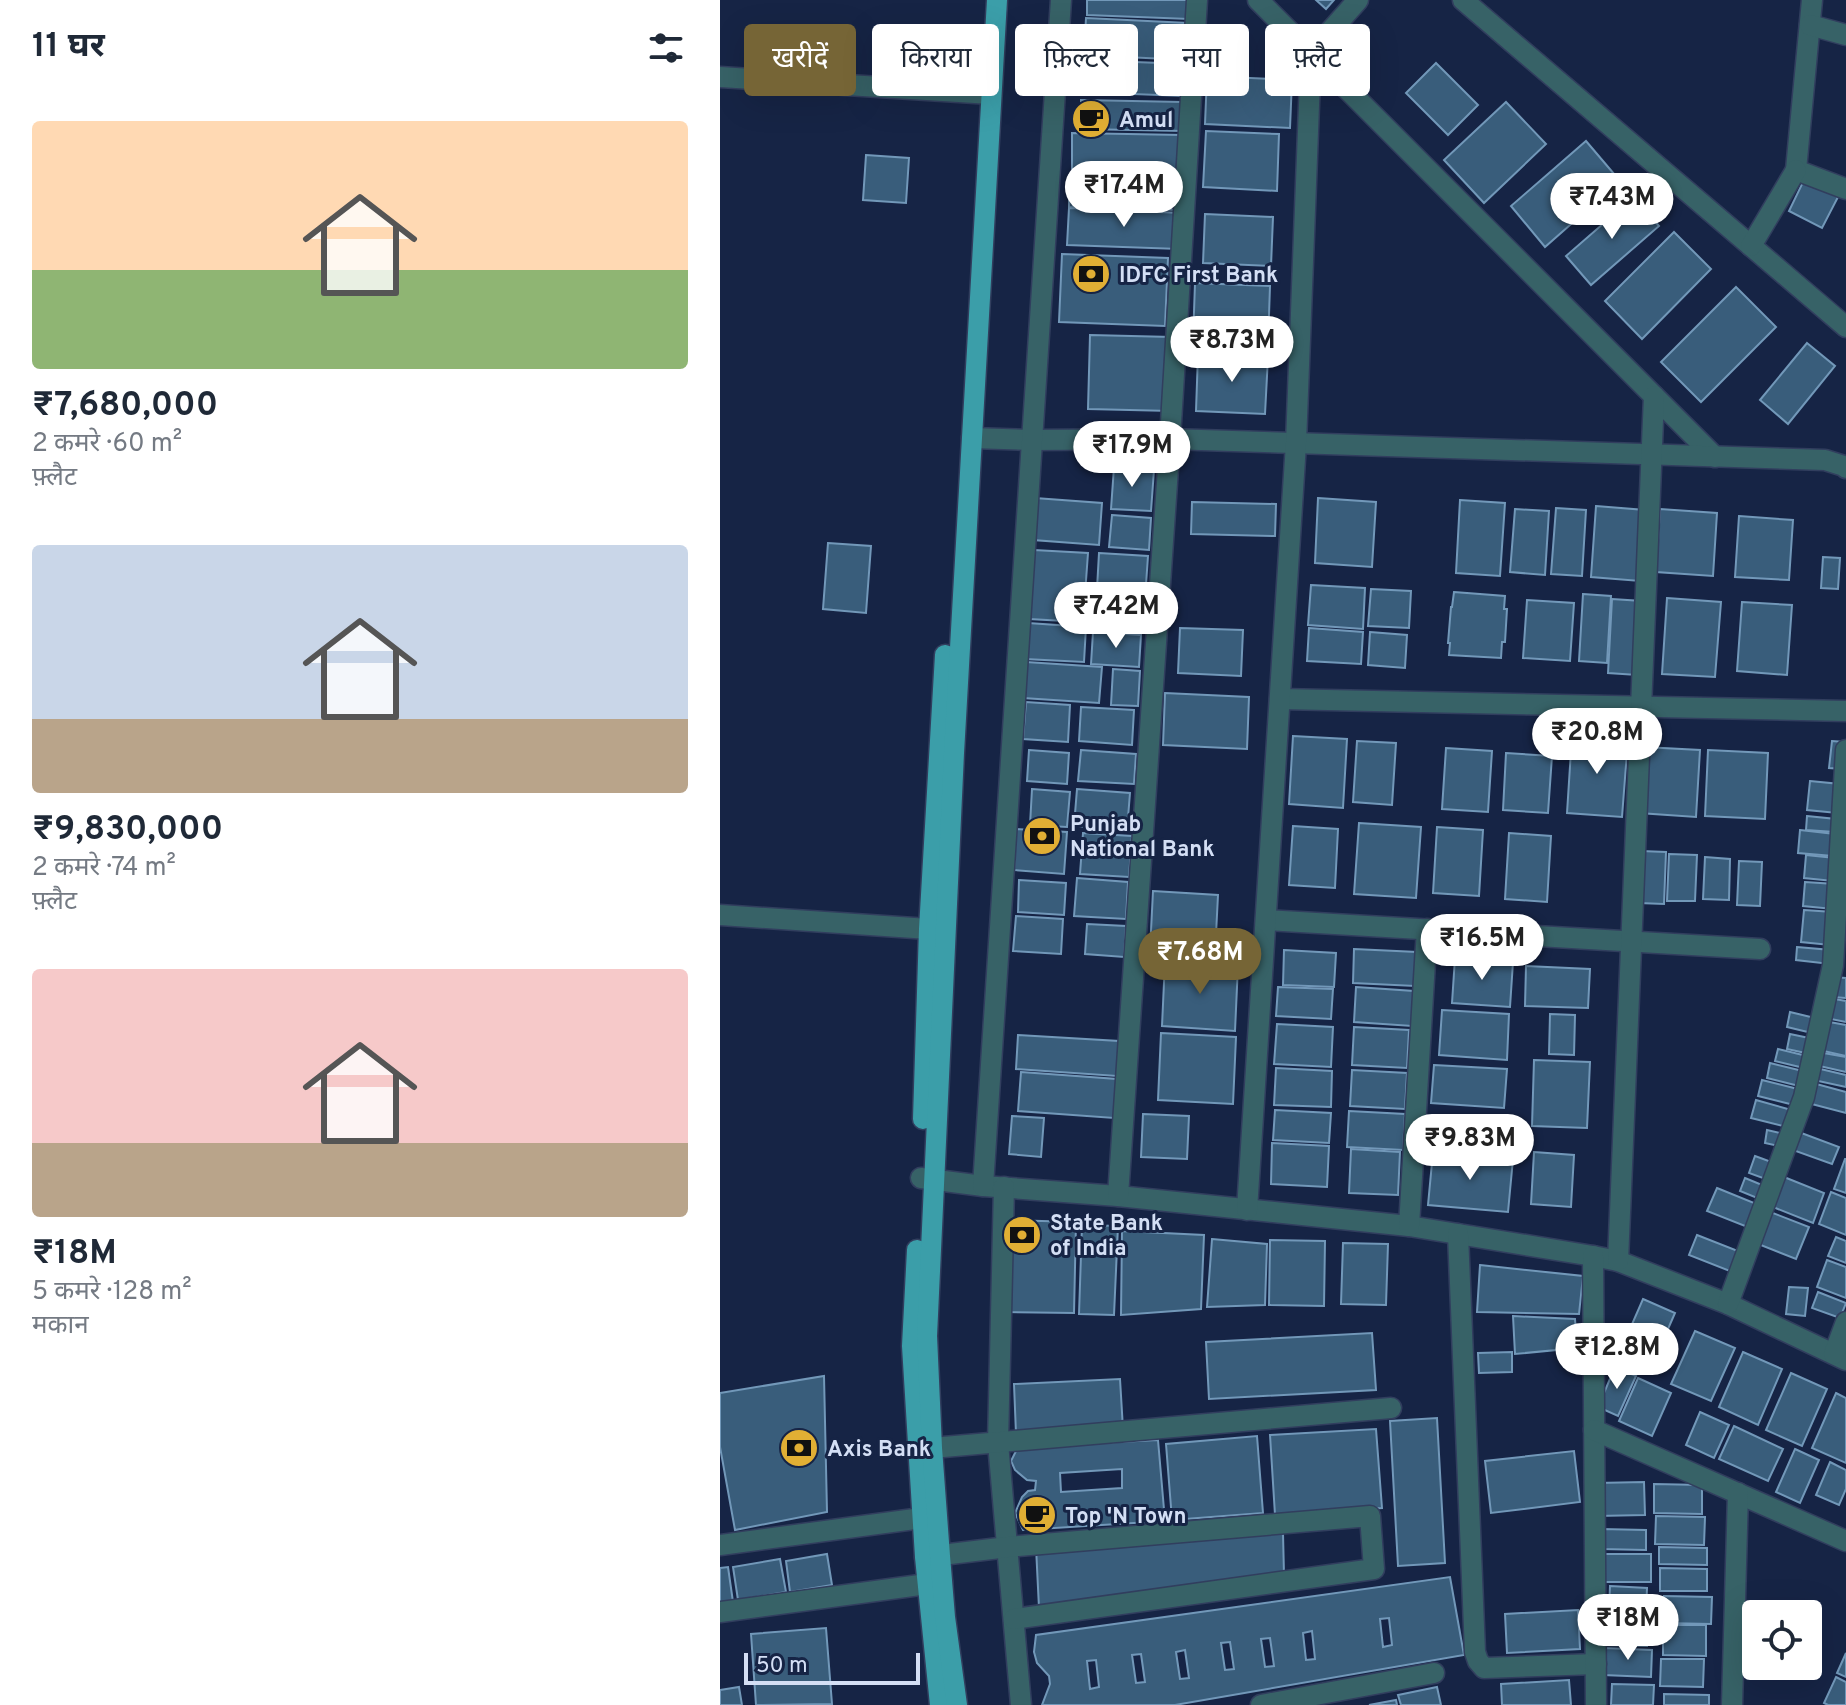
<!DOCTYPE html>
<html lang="hi">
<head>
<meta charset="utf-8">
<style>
  body { margin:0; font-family:Overpass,"Noto Sans Devanagari",sans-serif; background:#f2f2f3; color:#1f2937; height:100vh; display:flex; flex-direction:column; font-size:30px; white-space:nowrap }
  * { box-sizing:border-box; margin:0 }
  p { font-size:26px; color:#747a83 }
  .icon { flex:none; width:44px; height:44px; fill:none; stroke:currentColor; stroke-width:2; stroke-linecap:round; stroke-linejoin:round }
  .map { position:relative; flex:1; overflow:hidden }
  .side { display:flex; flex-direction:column; background:#fff; width:720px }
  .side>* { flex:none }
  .hud { position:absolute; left:24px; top:24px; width:760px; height:72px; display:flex; gap:16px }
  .buttons { position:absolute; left:1022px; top:1600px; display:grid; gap:16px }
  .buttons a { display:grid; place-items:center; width:80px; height:80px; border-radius:8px; background:#fff; box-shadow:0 8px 32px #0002; font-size:40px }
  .scale { position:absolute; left:24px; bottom:20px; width:176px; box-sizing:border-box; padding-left:8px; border:4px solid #d4dff5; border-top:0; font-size:22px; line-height:28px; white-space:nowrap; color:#d4dff5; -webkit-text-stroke:6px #162445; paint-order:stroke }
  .price { position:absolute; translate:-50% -68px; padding:0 18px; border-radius:28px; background:#fff; color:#222; font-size:26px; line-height:52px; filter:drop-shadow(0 2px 4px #0008) }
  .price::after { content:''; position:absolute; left:50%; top:48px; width:24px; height:18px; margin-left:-12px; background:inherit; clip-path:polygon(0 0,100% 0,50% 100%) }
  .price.on { background:#766536; color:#fff }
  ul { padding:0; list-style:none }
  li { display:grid; align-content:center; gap:16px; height:424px; padding:0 32px }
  li span { display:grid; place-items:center; height:248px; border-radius:8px; color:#555 }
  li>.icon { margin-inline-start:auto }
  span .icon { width:144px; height:144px; fill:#fffc; stroke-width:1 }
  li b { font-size:34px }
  h2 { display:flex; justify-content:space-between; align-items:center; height:96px; padding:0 32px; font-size:34px }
  .tag { padding:0 28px; border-radius:8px; background:#fff; box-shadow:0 8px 32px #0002; font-size:28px; line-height:72px }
  .tag.on { background:#766536; color:#fff }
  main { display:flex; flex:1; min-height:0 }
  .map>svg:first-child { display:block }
  .building { fill:#395d7b; stroke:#7298b9; stroke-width:2; fill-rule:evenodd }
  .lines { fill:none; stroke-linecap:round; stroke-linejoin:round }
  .minor-casing { stroke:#313e5e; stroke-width:23 }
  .primary-casing { stroke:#313e5e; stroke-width:23 }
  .minor { stroke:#376267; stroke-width:20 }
  .primary { stroke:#3b9ea9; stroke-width:20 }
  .labels { text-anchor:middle; stroke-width:6; stroke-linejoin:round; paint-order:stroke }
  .poi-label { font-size:22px; font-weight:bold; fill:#d4dff5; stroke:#162445; text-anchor:start }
</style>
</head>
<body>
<main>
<section class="side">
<h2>11 घर<svg class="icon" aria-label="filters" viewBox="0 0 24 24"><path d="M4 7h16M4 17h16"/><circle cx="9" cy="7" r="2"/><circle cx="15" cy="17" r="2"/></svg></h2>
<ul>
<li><span style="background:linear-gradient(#ffd9b3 60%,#8fb573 0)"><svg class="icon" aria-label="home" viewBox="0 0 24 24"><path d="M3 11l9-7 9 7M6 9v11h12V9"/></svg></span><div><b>₹7,680,000</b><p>2 कमरे · 60 m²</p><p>फ़्लैट</p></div></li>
<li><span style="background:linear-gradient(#c9d6e8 70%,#b9a48a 0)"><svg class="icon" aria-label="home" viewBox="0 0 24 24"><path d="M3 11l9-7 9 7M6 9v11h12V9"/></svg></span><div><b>₹9,830,000</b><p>2 कमरे · 74 m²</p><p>फ़्लैट</p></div></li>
<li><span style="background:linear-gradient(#f6c9c9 70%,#b9a48a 0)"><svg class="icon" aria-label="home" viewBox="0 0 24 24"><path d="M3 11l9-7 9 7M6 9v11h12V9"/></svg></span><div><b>₹18M</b><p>5 कमरे · 128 m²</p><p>मकान</p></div></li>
</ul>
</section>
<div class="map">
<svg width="1126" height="1705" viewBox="0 0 1126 1705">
  <rect width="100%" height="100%" fill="#162445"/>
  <!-- building -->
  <g class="building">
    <polygon points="367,0 470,0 469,19 367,15"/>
    <polygon points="596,0 614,0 606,9"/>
    <polygon points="366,18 468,23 467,60 364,55"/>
    <polygon points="362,60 466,64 464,96 361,92"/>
    <polygon points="716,63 758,105 728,135 686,93"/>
    <polygon points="487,76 572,80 570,128 485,124"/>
    <polygon points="361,100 463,102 463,131 361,129"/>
    <polygon points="786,102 826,144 764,203 724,160"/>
    <polygon points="486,131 559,134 557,191 483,187"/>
    <polygon points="352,133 463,135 462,173 352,171"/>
    <polygon points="866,141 900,181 825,247 791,206"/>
    <polygon points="146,155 189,158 186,203 143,200"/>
    <polygon points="349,175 460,177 460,210 349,207"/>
    <polygon points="1084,180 1118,197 1102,228 1069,211"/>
    <polygon points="914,197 939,226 871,285 846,256"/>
    <polygon points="349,208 461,213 459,249 347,245"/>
    <polygon points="485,214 553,217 551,266 483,263"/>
    <polygon points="954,232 991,269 922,339 885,301"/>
    <polygon points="342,254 448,258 445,326 339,322"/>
    <polygon points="475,283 550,286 548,344 473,341"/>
    <polygon points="1016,287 1056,327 981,402 941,362"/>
    <polygon points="370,335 452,337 451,411 368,409"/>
    <polygon points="1087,343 1115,366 1068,424 1040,400"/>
    <polygon points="478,354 548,357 545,414 476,411"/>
    <polygon points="394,467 434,470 431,511 391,509"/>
    <polygon points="315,498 382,503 379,545 313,540"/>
    <polygon points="598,498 656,502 652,567 595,563"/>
    <polygon points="740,500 785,503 780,576 736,573"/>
    <polygon points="472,502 556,504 555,536 471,534"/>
    <polygon points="876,506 925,510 920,581 871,577"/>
    <polygon points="836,508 866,510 862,576 831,574"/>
    <polygon points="795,509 829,511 825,575 790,572"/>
    <polygon points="940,509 997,513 993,576 936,572"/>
    <polygon points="392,515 431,518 429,550 389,547"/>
    <polygon points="1019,516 1073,520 1069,580 1015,577"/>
    <polygon points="108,543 151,546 146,613 103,609"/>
    <polygon points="314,550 368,553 363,622 309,619"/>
    <polygon points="379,553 428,556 423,627 375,624"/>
    <polygon points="1103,557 1120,558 1118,589 1101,588"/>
    <polygon points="591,585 645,588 643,629 588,625"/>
    <polygon points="651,589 691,591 689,628 648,626"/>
    <polygon points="734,592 785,596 784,609 787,609 785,642 782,642 781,658 729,655 730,643 728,643 731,607 732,607"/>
    <polygon points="863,594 891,596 887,663 859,661"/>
    <polygon points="947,598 1001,602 995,677 942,674"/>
    <polygon points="892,599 922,601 917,675 888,673"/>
    <polygon points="807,600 854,603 850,661 803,658"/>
    <polygon points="1022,602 1072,605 1067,675 1017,671"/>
    <polygon points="308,623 366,627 364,662 305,659"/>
    <polygon points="460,628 523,630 521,676 458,673"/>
    <polygon points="589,628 643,632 641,664 587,661"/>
    <polygon points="373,632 421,635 419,667 371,664"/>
    <polygon points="650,632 687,635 685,668 648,665"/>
    <polygon points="306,662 382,667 379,703 303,698"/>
    <polygon points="393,669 420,671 418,706 391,705"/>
    <polygon points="445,693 529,697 527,749 443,745"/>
    <polygon points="306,702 350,705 348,742 303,739"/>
    <polygon points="361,707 414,710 412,745 359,741"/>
    <polygon points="852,735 908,739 902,817 847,813"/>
    <polygon points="573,736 627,739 623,808 569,804"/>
    <polygon points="637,741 676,743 672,805 633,802"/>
    <polygon points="1112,741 1124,742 1122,769 1109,768"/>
    <polygon points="924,747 980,750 976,817 919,813"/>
    <polygon points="726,748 772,751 768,812 722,809"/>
    <polygon points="309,750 349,753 347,784 307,781"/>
    <polygon points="361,750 416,754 414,784 358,781"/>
    <polygon points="988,750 1048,753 1045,819 985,816"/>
    <polygon points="786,753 832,756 828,813 783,810"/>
    <polygon points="1090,781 1120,784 1117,813 1087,810"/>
    <polygon points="312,789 350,792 347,827 310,825"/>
    <polygon points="357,789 410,793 407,830 354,826"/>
    <polygon points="1087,816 1116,819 1115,832 1086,830"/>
    <polygon points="639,823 701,827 696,898 634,894"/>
    <polygon points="573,826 618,829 615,888 569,885"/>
    <polygon points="717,827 763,830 759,896 713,893"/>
    <polygon points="296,829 347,832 344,874 294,870"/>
    <polygon points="1080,830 1115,834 1113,856 1078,853"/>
    <polygon points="363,833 412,836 409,877 360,874"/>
    <polygon points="789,833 831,836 827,902 785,899"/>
    <polygon points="921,851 946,852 944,904 919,903"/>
    <polygon points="949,854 977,855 975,901 947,901"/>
    <polygon points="1086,855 1115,858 1113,881 1084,878"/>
    <polygon points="985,857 1010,859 1009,900 983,899"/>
    <polygon points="1019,861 1042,862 1040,906 1017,905"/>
    <polygon points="357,878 408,882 406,919 354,916"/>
    <polygon points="299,880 346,883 344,915 298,912"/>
    <polygon points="1085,882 1115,884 1113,909 1083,906"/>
    <polygon points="433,891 498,895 495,954 430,951"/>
    <polygon points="1084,910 1113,912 1110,945 1081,942"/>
    <polygon points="296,916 343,919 341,954 293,951"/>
    <polygon points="367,924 406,926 404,957 365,954"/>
    <polygon points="1077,947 1111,950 1110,964 1076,960"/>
    <polygon points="634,949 697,952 695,986 633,983"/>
    <polygon points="564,950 616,953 614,987 563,985"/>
    <polygon points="735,958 793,962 790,1007 732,1003"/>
    <polygon points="445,961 518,965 515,1031 442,1026"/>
    <polygon points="806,966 870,969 868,1008 805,1006"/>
    <polygon points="1114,977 1126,978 1126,998 1112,997"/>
    <polygon points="558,987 613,989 611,1019 556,1016"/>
    <polygon points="636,987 694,991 692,1026 634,1022"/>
    <polygon points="1109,998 1126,1001 1126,1022 1106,1018"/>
    <polygon points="722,1010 789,1014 787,1060 719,1055"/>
    <polygon points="1070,1012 1099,1019 1096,1034 1067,1027"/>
    <polygon points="830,1014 855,1015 854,1055 829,1054"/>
    <polygon points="1104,1021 1126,1025 1126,1056 1099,1050"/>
    <polygon points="557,1024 613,1027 611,1067 554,1064"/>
    <polygon points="634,1027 689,1030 687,1068 632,1065"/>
    <polygon points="441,1033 516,1037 513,1104 438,1100"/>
    <polygon points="1070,1034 1094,1039 1090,1054 1067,1049"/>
    <polygon points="298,1035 399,1041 397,1076 296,1069"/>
    <polygon points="1058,1049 1091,1057 1088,1069 1055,1061"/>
    <polygon points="1098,1052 1126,1057 1126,1072 1095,1065"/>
    <polygon points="814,1060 870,1062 867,1128 812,1126"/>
    <polygon points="1050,1063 1087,1072 1083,1087 1047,1078"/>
    <polygon points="714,1065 787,1069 784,1108 711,1103"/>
    <polygon points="1092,1067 1126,1075 1126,1087 1089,1079"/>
    <polygon points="556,1068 612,1071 611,1107 554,1105"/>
    <polygon points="632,1070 687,1073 685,1109 630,1106"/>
    <polygon points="301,1072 397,1079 394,1118 298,1111"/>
    <polygon points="1042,1080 1078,1089 1074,1105 1038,1096"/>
    <polygon points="1089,1082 1126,1092 1126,1113 1084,1102"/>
    <polygon points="1036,1100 1075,1111 1071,1128 1031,1118"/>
    <polygon points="555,1110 611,1113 609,1143 553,1140"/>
    <polygon points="629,1111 685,1114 683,1150 627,1147"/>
    <polygon points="423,1114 469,1116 467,1159 421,1157"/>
    <polygon points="292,1116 324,1118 321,1157 289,1154"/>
    <polygon points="728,1116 786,1120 783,1152 726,1148"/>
    <polygon points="1047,1130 1068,1135 1064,1147 1045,1143"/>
    <polygon points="1076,1131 1119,1147 1112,1164 1070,1149"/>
    <polygon points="552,1143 609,1146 607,1187 551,1184"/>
    <polygon points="631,1149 680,1152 678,1195 629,1193"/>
    <polygon points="713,1152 793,1159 788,1212 708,1205"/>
    <polygon points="814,1152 854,1155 851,1207 811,1204"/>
    <polygon points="1035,1156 1057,1164 1051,1181 1029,1173"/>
    <polygon points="1125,1159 1126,1159 1126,1193 1114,1189"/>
    <polygon points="1059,1175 1104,1193 1093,1223 1048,1205"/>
    <polygon points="1025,1178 1047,1187 1042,1200 1020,1191"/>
    <polygon points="997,1188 1039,1205 1030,1228 987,1211"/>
    <polygon points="1111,1192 1126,1198 1126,1235 1099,1224"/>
    <polygon points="1045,1210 1089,1227 1076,1259 1033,1242"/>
    <polygon points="289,1220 356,1222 354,1313 286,1312"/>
    <polygon points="362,1225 398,1226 394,1315 359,1314"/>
    <polygon points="402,1231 484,1235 481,1309 401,1315"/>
    <polygon points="977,1235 1023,1253 1015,1273 969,1255"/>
    <polygon points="1116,1237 1126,1241 1126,1263 1108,1256"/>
    <polygon points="492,1239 547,1244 545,1305 487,1307"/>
    <polygon points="550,1240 605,1241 604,1306 549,1305"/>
    <polygon points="623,1243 668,1244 666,1305 621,1304"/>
    <polygon points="1107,1260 1126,1267 1126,1298 1097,1287"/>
    <polygon points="760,1265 863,1276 859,1314 757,1312"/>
    <polygon points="1069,1287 1088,1288 1085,1316 1066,1314"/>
    <polygon points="1098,1292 1126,1303 1120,1318 1092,1308"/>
    <polygon points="923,1299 955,1313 931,1368 899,1354"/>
    <polygon points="793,1316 855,1319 857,1348 795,1354"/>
    <polygon points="975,1331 1015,1348 991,1401 951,1384"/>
    <polygon points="652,1333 656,1390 489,1399 486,1342"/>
    <polygon points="792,1352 792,1372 759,1373 758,1353"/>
    <polygon points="1023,1352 1062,1369 1038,1425 999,1407"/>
    <polygon points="895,1367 916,1376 898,1416 878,1407"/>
    <polygon points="1071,1373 1107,1389 1082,1446 1046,1430"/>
    <polygon points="104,1376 107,1512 15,1530 0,1447 0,1393"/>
    <polygon points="918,1378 951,1393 932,1436 899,1421"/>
    <polygon points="400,1379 403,1429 296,1434 294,1384"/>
    <polygon points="1116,1393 1126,1398 1126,1463 1092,1448"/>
    <polygon points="980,1412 1009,1425 994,1458 966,1445"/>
    <polygon points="717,1418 725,1563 678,1566 670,1421"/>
    <polygon points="1014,1426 1063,1449 1048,1481 999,1459"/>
    <polygon points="656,1429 662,1508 555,1515 550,1435"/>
    <polygon points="537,1436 543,1513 452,1520 446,1444"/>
    <path d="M438 1440 445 1521 303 1530 295 1513 302 1497 308 1491 315 1490 316 1481 307 1480 295 1470 291 1461 298 1447ZM402 1469V1488L341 1492 340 1473Z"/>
    <polygon points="1075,1449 1099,1460 1080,1503 1056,1492"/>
    <polygon points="854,1451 860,1502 771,1513 765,1461"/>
    <polygon points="1110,1462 1126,1470 1126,1489 1119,1505 1096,1495"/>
    <polygon points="924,1482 925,1515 877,1516 876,1483"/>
    <polygon points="934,1484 982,1485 982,1514 934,1513"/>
    <polygon points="936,1516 985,1517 984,1545 935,1544"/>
    <polygon points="881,1529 926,1530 926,1550 880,1549"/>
    <polygon points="563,1533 564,1575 319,1608 316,1547"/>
    <polygon points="939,1547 987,1548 987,1565 939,1564"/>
    <polygon points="107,1554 112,1585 70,1592 66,1561"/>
    <rect x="880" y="1554" width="51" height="28"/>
    <polygon points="60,1559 66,1592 18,1600 13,1567"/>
    <polygon points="8,1567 13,1602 0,1604 0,1568"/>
    <polygon points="940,1568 987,1569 987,1591 940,1591"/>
    <path d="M730 1577 744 1655 455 1705H322L330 1684 329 1676 317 1663 314 1652 316 1635ZM669 1618 672 1645 663 1647 660 1619ZM592 1631 595 1659 586 1660 583 1633ZM550 1638 554 1666 545 1667 541 1639ZM510 1642 514 1669 505 1670 501 1643ZM465 1650 469 1678 460 1679 456 1652ZM421 1654 425 1682 416 1683 412 1655ZM376 1660 379 1687 370 1689 367 1661Z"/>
    <polygon points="890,1586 927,1588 926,1613 889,1612"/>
    <polygon points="944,1596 992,1597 991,1624 943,1623"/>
    <polygon points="858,1610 860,1649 787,1653 785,1614"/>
    <polygon points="880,1616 928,1617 927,1646 880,1645"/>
    <polygon points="943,1625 986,1625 986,1656 943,1655"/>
    <polygon points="106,1628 112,1704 36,1705 31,1634"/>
    <polygon points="884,1648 932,1650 931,1677 883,1675"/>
    <polygon points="1126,1653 1126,1677 1117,1673"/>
    <polygon points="941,1659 984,1659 983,1687 940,1686"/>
    <polygon points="1116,1677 1126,1682 1126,1705 1108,1705 1104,1703"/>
    <polygon points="849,1680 851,1705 782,1705 781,1684"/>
    <polygon points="892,1684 934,1685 933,1705 891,1705"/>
    <polygon points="19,1687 22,1705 0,1705 0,1690"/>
    <polygon points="717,1687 721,1705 681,1705 678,1695"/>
    <polygon points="944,1694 989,1695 989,1705 944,1705"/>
    <polygon points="676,1700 677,1705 649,1705"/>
  </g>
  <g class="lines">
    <!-- minor casing -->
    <g class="minor-casing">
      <g id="minor">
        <polyline points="538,0 995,457"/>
        <polyline points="743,0 1126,327"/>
        <polyline points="1092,0 1076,170 1126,189"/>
        <polyline points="1090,25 1126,35"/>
        <polyline points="0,77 271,94"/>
        <polyline points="1031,246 1076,170"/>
        <polyline points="252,438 312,440 450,439 1105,460 1124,466 1126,468"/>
        <polyline points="560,699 1126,711"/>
        <polyline points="0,915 209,929"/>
        <polyline points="546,920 1040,949"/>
        <polyline points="201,1178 263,1186 398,1196 689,1226 873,1256 898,1261 1008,1304 1126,1360"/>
        <polyline points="263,1186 341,0"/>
        <polyline points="284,1187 278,1443 301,1705"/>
        <polyline points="398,1196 450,439 477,0"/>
        <polyline points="527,1210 576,443 591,53 638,0"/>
        <polyline points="689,1226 707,929"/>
        <polyline points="738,1234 755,1652 758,1661 764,1668 876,1664"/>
        <polyline points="873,1256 876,1705"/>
        <polyline points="898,1261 934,396"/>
        <polyline points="1008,1304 1084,1097 1113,965 1126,750"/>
        <polyline points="1114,1354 1126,1322"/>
        <polyline points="874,1430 1126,1541"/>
        <polyline points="212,1448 671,1408"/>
        <polyline points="0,1545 202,1518"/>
        <polyline points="205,1557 288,1547 650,1516 654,1569 294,1619"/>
        <polyline points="0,1612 222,1582"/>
        <polyline points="541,1705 714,1673"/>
        <polyline points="1012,1705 1018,1493"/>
      </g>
    </g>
    <!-- primary casing -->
    <g class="primary-casing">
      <g id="primary">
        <polyline points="203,1119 209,929 225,655"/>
        <polyline points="197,1250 192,1346 205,1557 220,1705"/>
        <polyline points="237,1705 225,1617 220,1556 212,1448 207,1336 234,753 277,0"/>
      </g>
    </g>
    <!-- minor -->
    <use href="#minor" class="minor"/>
    <!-- primary -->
    <use href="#primary" class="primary"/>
  </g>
  <!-- icons -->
  <defs>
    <g id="cafe-disc" transform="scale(2)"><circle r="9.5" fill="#e1af34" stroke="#162445"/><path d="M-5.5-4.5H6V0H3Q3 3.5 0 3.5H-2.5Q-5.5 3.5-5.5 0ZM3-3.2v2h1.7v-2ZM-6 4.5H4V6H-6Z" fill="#111"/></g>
    <g id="bank-disc" transform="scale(2)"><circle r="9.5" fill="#e1af34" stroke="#162445"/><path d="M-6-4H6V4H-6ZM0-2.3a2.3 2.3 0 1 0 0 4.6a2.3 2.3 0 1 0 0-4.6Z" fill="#111"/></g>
  </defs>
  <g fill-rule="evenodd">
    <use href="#cafe-disc" x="371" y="119"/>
    <use href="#bank-disc" x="371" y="274"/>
    <use href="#bank-disc" x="322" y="836"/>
    <use href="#bank-disc" x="302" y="1235"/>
    <use href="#bank-disc" x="79" y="1448"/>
    <use href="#cafe-disc" x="317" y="1515"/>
  </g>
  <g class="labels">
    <!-- poi labels -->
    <g class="poi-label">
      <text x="399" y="127">Amul</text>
      <text x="399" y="282">IDFC First Bank</text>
      <text x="350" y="831">Punjab<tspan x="350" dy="25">National Bank</tspan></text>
      <text x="330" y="1230">State Bank<tspan x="330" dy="25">of India</tspan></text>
      <text x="107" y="1456">Axis Bank</text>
      <text x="345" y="1523">Top 'N Town</text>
    </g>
  </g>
</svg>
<div class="buttons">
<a><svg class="icon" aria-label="locate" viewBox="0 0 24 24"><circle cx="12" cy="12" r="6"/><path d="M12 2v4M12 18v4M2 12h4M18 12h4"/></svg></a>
</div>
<div class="scale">50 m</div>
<b class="price" style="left:404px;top:229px">₹17.4M</b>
<b class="price" style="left:892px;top:241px">₹7.43M</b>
<b class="price" style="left:512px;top:384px">₹8.73M</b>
<b class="price" style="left:412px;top:489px">₹17.9M</b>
<b class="price" style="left:396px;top:650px">₹7.42M</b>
<b class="price" style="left:877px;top:776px">₹20.8M</b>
<b class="price" style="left:762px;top:982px">₹16.5M</b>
<b class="price on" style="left:480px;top:996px">₹7.68M</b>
<b class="price" style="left:750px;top:1182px">₹9.83M</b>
<b class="price" style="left:897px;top:1391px">₹12.8M</b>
<b class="price" style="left:908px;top:1662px">₹18M</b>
<div class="hud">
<a class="tag on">खरीदें</a>
<a class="tag">किराया</a>
<a class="tag">फ़िल्टर</a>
<a class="tag">नया</a>
<a class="tag">फ़्लैट</a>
</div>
</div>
</main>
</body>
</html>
